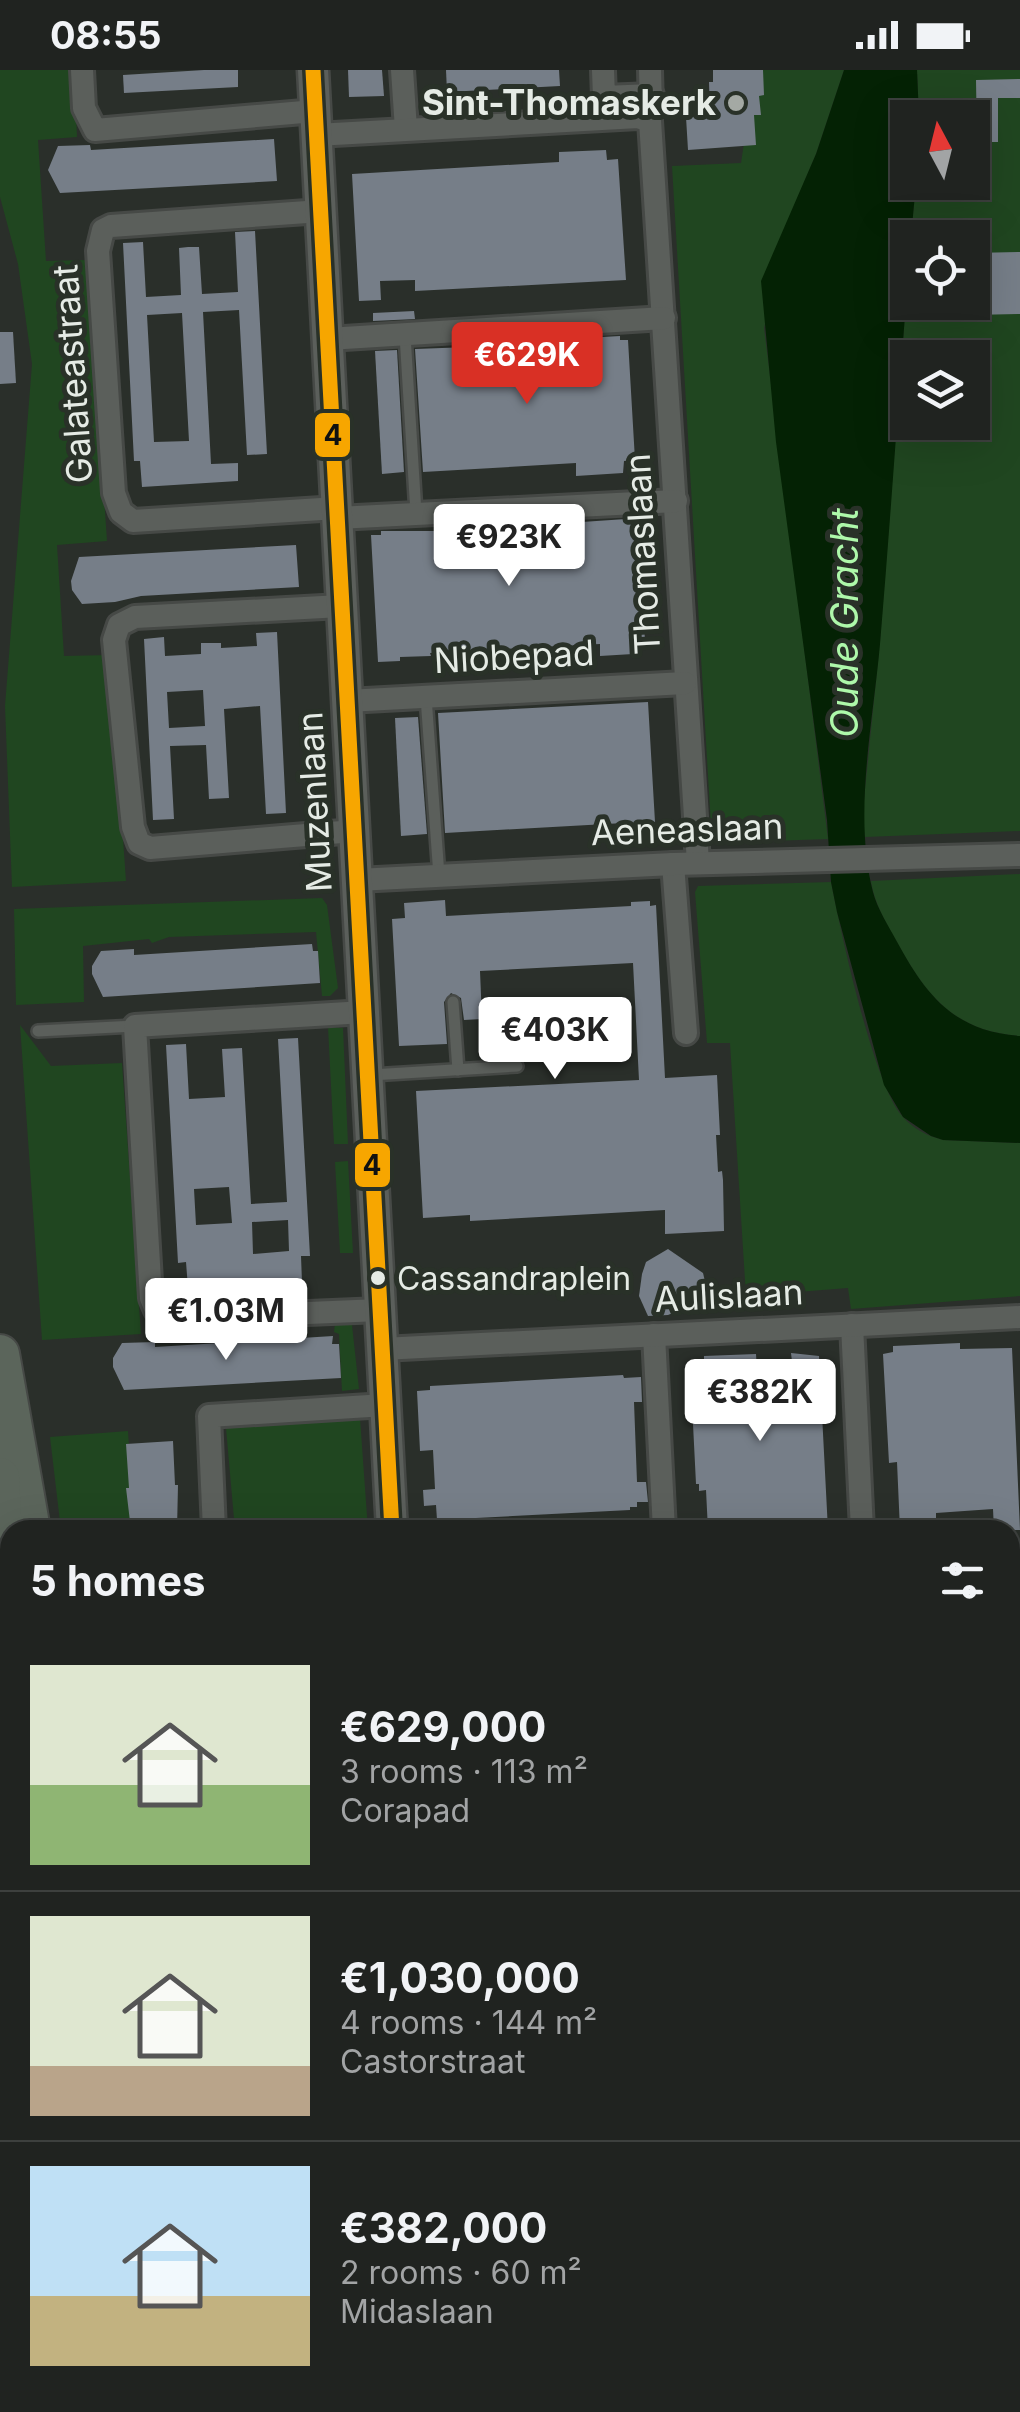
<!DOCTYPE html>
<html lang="en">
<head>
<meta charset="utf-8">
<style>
  body { margin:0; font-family:Inter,sans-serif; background:#282b29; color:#f1f3f6; height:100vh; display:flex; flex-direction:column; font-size:38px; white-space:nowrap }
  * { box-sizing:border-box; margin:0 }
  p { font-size:32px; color:#a2a4a5 }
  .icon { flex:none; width:55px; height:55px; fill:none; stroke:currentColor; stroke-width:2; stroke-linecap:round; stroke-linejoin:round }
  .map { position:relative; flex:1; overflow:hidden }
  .sheet { position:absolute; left:0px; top:1450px; width:1020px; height:892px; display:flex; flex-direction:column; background:#202320; border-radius:30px 30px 0 0; box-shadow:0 10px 40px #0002,0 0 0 2px #3d403e }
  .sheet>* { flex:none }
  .needle { width:65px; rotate:353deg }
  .buttons { position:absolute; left:890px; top:30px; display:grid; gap:20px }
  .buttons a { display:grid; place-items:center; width:100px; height:100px; border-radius:0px; background:#202320; box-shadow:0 10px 40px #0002,0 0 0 2px #3d403e; font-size:50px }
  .price { position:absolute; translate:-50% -85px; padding:0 22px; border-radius:10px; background:#fff; color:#222; font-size:32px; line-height:65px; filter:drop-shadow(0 2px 5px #0008) }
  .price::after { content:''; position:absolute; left:50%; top:60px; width:30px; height:22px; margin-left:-15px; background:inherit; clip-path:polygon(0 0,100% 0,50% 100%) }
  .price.on { background:#d93025; color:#fff }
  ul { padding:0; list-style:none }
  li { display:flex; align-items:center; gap:30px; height:250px; padding:0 30px }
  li+li { border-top:2px solid #3d403e }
  li span { display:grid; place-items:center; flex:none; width:280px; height:200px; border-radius:0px; color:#555 }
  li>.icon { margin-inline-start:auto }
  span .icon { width:120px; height:120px; fill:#fffc; stroke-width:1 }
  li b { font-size:42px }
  h2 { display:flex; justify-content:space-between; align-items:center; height:120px; padding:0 30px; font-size:42px }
  .status { display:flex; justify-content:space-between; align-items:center; height:70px; padding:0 50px; background:#202320; direction:ltr }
  .status svg { height:28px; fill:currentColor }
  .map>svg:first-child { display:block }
  .green { fill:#204620; fill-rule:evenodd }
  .water { fill:#042204 }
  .building { fill:#767e88; fill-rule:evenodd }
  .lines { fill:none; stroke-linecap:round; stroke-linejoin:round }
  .service-casing { stroke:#464946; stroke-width:16 }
  .minor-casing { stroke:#464946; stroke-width:28 }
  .tertiary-casing { stroke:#464946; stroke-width:35 }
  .secondary-casing { stroke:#464946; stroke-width:38 }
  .primary-casing { stroke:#464946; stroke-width:42 }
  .service { stroke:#5b5f5b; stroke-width:11 }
  .minor { stroke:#5b5f5b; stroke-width:22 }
  .tertiary { stroke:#5b5f5b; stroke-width:30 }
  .secondary { stroke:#5b615b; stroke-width:32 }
  .primary { stroke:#5b655b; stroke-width:38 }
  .bus-1-casing { stroke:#293128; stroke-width:22 }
  .bus-1 { stroke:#f7a600; stroke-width:15 }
  .poi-dot { fill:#a4a9a4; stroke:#293128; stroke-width:4 }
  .bus-dot { fill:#e5ebe5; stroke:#293128; stroke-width:4 }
  .labels { text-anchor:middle; stroke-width:10; stroke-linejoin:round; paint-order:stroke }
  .bus-label { font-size:32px; fill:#e5ebe5; stroke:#293128; text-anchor:start }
  .poi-label { font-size:35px; font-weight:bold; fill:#e5ebe5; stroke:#293128; text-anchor:end }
  .street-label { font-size:35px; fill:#e5ebe5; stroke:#293128 }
  .water-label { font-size:38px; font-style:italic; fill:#aef8aa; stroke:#293128 }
  .line-badge { stroke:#293128; stroke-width:4 }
  .pale-badge-label { font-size:28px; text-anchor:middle; font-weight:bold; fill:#111 }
</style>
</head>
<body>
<div class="status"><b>08:55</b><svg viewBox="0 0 49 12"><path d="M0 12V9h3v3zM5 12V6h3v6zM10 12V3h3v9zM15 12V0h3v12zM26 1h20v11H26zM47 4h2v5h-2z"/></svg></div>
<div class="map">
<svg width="1020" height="2342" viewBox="0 0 1020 2342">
  <rect width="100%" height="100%" fill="#2a2f2a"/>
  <!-- green -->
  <g class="green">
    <polygon points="0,0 74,0 77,67 38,70 46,191 88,190 107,471 57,475 64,586 110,585 126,811 12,817 5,636 32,294 18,194 0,127"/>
    <polygon points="755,0 844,0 816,84 792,141 764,258 828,769 712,773 672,96 741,93"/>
    <path d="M917 0H1020V761L865 767 862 749 880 571 907 218 908 232H972V168L911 167 916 113 972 112V48L919 47ZM908 288H972V352H908Z"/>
    <path d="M1020 804V966C953 961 926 925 895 869 885 851 874 832 871 811Z"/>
    <path d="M831 812C840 859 874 1017 903 1047 913 1059 928 1066 943 1070L1020 1073V1226L851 1239 848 1218 746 1226 730 973H707L695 822 698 816Z"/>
    <polygon points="322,828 327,835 338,918 330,926 322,926 316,862 169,867 152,873 149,869 83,876 84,932 16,935 14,839"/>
    <polygon points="20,955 51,996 122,993 141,1264 42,1270"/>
    <polygon points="328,957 343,958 348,1074 334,1074"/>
    <polygon points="348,1091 353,1183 340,1183 335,1092"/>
    <polygon points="335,1253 352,1255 359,1319 342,1321 339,1264 334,1262"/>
    <polygon points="360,1348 368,1460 235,1460 226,1358"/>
    <polygon points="128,1361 134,1460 61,1460 50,1367"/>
    <polygon points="0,1744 10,1918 10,2332 33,2333 33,2342 0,2342"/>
    <polygon points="1020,1876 1020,2342 886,2342 885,2333 1010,2332 1010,1877"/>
    <polygon points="462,2333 463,2342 152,2342 152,2333"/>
  </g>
  <!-- water -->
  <path class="water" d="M844 0H917L919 47 908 48V112L916 113 911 167 908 168 907 218C898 337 890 455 880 574 873 653 853 745 873 822 877 838 888 855 896 870 926 925 953 961 1020 966V1073L943 1070 931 1066 903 1047 884 1015 837 842 831 812 827 750 776 372 761 211 816 84Z"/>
  <!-- building -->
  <g class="building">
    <polygon points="204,0 238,0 238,17 124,23 123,5"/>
    <polygon points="348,0 382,0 384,26 349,27"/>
    <polygon points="446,0 559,0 560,16 447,22"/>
    <polygon points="713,0 763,0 764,25 759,26 761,45 754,45 756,75 688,80 686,47 710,46 709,12 713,12"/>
    <polygon points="1020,9 1020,28 998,28 998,72 977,72 976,10"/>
    <polygon points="274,69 277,111 60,123 48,100 58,76 90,75 91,80"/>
    <polygon points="606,80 607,90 618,89 626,210 415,221 415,210 380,211 381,230 359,231 352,104 559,92 559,82"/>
    <path d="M255 161 267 384 247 385 239 240 203 242 211 394 238 393V411L142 417 140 391H134L123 173 143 172 146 227 181 225 179 178 188 177H199L202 224 238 222 235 162ZM182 243 189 371 154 372 147 245Z"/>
    <polygon points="1020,182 1020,244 972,245 972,183"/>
    <polygon points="414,241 415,249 373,251 373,243"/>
    <polygon points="0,262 13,262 16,313 0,314"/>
    <polygon points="620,266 620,270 628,270 635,390 624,391 623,403 576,406 576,393 423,402 415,279 602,272 602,267"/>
    <polygon points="397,280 404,402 382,404 375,281"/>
    <polygon points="626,449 626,451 638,451 645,571 634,572 633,584 600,586 600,574 430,583 431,586 400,587 400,591 378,592 371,465 381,465 381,461 447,461"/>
    <polygon points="296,475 299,517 141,526 115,532 82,534 72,520 71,511 79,487"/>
    <path d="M277 562 286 743 266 744 260 636 224 639 229 728 209 729 206 675 170 676 174 749 153 750 144 569 164 567 165 586 201 584V573H221V578L257 576 256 563ZM203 620 205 656 169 658 167 622Z"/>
    <polygon points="648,632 655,752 652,757 636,758 636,753 624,753 445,763 438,643"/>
    <polygon points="418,647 427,764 401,766 395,648"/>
    <polygon points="445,830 446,846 631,836 631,832 650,831 650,836 656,835 665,1008 717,1005 720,1065 716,1065 718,1102 722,1101 723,1110 724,1161 665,1164 665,1140 470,1151 470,1145 423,1148 416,1021 639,1010 633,893 480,901 482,949 464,950 461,928 451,923 444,932 447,974 399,976 392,849 405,848 404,833"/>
    <polygon points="312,874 313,881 318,881 320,913 103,927 92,904 92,896 101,881 134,879 134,885"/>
    <path d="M298 968 310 1186H301L302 1212 188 1218 186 1192 178 1193 166 975 186 974 189 1029 225 1027 222 979 242 978 251 1134 287 1132 278 969ZM229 1117 232 1153 196 1155 194 1119ZM288 1150 289 1181 253 1184 252 1152Z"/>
    <polygon points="668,1179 703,1203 707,1220 690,1236 668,1245 648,1246 639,1226 642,1204 646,1192"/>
    <polygon points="333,1266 332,1274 339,1274 341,1308 124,1320 113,1297 113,1288 122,1273 155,1272 155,1277"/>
    <polygon points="960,1273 960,1279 1012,1278 1020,1460 994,1460 993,1439 936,1443 936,1454 927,1454 928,1460 900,1460 897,1392 889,1393 883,1284 893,1282 893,1276"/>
    <polygon points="791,1283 819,1286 828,1460 708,1460 706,1420 699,1421 699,1414 696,1414 690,1294 704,1293 704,1286 756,1284 757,1301 793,1300"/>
    <polygon points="623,1305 624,1308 641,1307 642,1332 634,1332 637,1412 646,1412 648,1432 637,1432 637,1437 630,1437 630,1440 437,1450 436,1435 424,1436 423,1420 435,1419 433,1380 420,1381 417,1321 430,1320 430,1316"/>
    <polygon points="173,1371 175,1415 178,1415 177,1460 131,1460 126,1418 129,1418 126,1374"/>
  </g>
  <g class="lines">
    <!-- service casing -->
    <g class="service-casing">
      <g id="service">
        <polyline points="405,265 416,443"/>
        <polyline points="426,627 439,806"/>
        <polyline points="453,932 458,1000"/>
        <polyline points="38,961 135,956"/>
        <polyline points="371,1005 517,996"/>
      </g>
    </g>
    <!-- minor casing -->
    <g class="minor-casing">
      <g id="minor">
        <polyline points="82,0 84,38 95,60 315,41"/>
        <polyline points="402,0 406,59"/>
        <polyline points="603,0 604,27 652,25"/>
        <polyline points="650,0 651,38"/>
        <polyline points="316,65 638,47 650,51 698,793"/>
        <polyline points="321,141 111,156 103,160 98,181 114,423 121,442 133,451 337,438"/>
        <polyline points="328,269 664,248"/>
        <polyline points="337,448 676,431"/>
        <polyline points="341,536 135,547 119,555 114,570 133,757 139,773 150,778 354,761"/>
        <polyline points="347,631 685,613"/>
        <polyline points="673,794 686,963"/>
        <polyline points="357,810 673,794 1020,785"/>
        <polyline points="364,942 135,956 151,1228 156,1240 168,1249 380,1240"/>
        <polyline points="852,1255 862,1460"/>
        <polyline points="654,1265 664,1460"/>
        <polyline points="382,1279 1020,1247"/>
        <polyline points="214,1460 209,1346 385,1335"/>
        <polyline points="1010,1625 1020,1624"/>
        <polyline points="1010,1834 1020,1832"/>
        <polyline points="859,2332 860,2342"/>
      </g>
    </g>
    <!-- tertiary casing -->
    <g class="tertiary-casing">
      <polyline id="tertiary" points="313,0 392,1460"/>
    </g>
    <!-- secondary casing -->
    <g class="secondary-casing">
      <g id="secondary">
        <polyline points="1010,1872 1020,1871"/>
        <polyline points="0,1952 10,1950"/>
        <polyline points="0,2021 10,2019"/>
      </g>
    </g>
    <!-- primary casing -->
    <g class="primary-casing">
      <g id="primary">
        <polyline points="0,1284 31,1460"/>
        <polyline points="0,1407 10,1598"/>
        <polyline points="49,2332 49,2342"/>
        <polyline points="112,2342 113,2332"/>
      </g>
    </g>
    <!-- service -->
    <use href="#service" class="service"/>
    <!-- minor -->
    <use href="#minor" class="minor"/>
    <!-- tertiary -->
    <use href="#tertiary" class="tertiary"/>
    <!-- secondary -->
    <use href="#secondary" class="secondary"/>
    <!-- primary -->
    <use href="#primary" class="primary"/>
    <!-- bus-1 casing -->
    <g class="bus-1-casing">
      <polyline id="bus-1" points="313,0 392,1460"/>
    </g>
    <!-- bus-1 -->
    <use href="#bus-1" class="bus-1"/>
  </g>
  <!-- markers -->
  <circle class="poi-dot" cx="736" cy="33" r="10"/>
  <circle class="bus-dot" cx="378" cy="1208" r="9"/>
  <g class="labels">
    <!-- bus labels -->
    <g class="bus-label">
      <text x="397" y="1220">Cassandraplein</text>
    </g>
    <!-- poi labels -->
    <g class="poi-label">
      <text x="716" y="45">Sint-Thomaskerk</text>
    </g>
    <!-- street labels -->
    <g class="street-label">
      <text transform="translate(73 304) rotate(-94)" y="12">Galateastraat</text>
      <text transform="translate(643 484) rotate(-93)" y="12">Thomaslaan</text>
      <text transform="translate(514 587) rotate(-3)" y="12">Niobepad</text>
      <text transform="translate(315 732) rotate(-93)" y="12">Muzenlaan</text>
      <text transform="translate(687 760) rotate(-2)" y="12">Aeneaslaan</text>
      <text transform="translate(729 1226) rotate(-3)" y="12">Aulislaan</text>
    </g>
    <!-- water labels -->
    <g class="water-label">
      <text transform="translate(845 553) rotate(-90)" y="13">Oude Gracht</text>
    </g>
  </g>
  <g class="line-badge">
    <rect x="313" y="341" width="39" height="48" rx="10" fill="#f7a600"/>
    <rect x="353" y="1071" width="39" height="48" rx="10" fill="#f7a600"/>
  </g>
  <g class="pale-badge-label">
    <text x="333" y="375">4</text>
    <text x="372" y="1105">4</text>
  </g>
</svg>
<div class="buttons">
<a><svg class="needle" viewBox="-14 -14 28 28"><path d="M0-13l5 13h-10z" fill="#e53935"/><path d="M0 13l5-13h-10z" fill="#a2a4a5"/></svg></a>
<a><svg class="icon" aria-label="locate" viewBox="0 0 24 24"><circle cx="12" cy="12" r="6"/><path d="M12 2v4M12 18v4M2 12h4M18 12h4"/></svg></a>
<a><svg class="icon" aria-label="layers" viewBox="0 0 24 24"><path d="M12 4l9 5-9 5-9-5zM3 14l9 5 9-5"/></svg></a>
</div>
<b class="price on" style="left:527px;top:337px">€629K</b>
<b class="price" style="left:509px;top:519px">€923K</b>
<b class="price" style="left:555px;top:1012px">€403K</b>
<b class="price" style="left:226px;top:1293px">€1.03M</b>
<b class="price" style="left:760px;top:1374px">€382K</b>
<section class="sheet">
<h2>5 homes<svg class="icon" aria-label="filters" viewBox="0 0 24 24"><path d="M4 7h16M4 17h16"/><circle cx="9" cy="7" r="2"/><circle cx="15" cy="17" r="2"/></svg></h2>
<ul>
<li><span style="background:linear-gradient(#dfe7d0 60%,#8fb573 0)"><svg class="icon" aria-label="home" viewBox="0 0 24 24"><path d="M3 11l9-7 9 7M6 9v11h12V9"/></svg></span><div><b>€629,000</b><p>3 rooms · 113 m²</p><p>Corapad</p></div></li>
<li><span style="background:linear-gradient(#dfe7d0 75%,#b9a48a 0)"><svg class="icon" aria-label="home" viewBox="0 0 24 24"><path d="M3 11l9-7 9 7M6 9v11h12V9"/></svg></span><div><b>€1,030,000</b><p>4 rooms · 144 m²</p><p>Castorstraat</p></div></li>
<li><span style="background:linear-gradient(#bfe0f5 65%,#c2b280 0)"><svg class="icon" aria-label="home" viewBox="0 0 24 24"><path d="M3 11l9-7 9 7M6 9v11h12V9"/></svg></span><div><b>€382,000</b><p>2 rooms · 60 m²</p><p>Midaslaan</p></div></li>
</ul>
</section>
</div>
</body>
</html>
